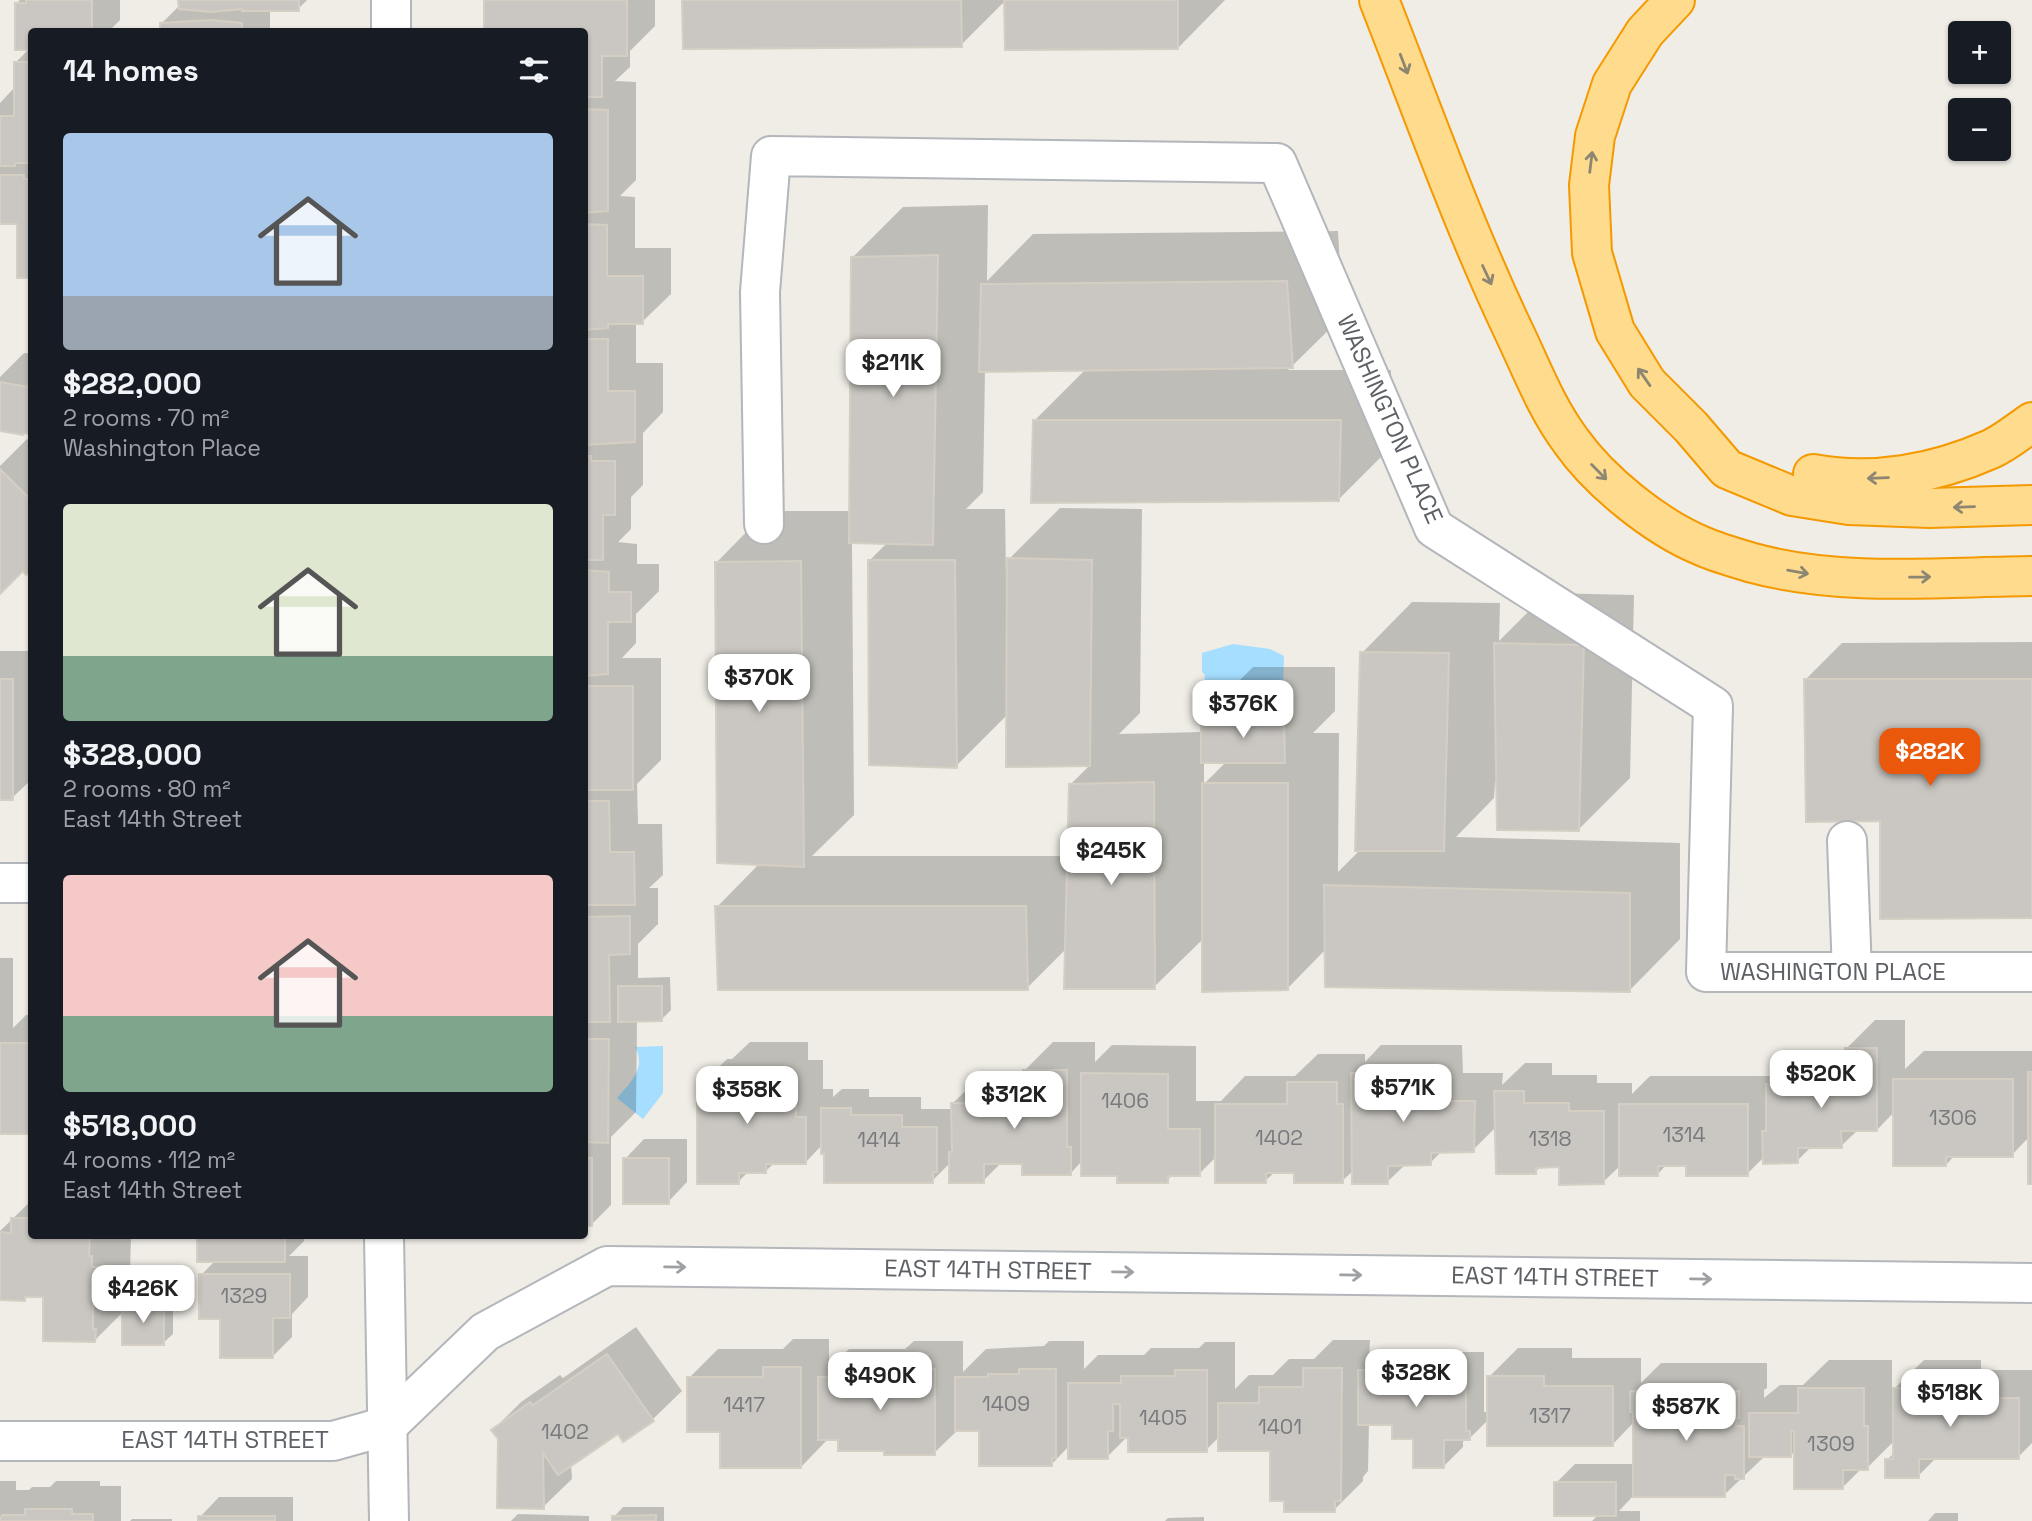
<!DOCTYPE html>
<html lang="en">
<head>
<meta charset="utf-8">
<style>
  body { margin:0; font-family:"Space Grotesk",sans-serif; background:#20242c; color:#f1f3f6; height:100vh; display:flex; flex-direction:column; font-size:26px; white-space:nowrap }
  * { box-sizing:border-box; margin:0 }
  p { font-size:23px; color:#9ea1a6 }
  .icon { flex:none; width:38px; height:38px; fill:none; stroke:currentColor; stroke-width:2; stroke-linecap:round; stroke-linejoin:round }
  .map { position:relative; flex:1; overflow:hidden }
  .panel { position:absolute; left:28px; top:28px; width:560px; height:1211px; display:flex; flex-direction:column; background:#171b24; border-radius:7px; box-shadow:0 2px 5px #0004 }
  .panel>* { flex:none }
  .fabs { position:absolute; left:1948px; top:21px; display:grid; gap:14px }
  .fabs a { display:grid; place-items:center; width:63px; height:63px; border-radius:7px; background:#171b24; box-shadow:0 2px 5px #0004; font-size:35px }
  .price { position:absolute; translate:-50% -60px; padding:0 16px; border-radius:14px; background:#fff; color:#222; font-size:23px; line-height:46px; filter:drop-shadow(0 2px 4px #0008) }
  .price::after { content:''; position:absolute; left:50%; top:42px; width:21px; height:16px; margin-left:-10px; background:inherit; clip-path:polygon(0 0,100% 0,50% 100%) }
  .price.selected { background:#ea580c; color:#fff }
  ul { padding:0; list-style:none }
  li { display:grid; align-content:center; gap:14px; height:371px; padding:0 35px }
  li span { display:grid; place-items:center; height:217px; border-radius:7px; color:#555 }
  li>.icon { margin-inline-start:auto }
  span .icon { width:126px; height:126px; fill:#fffc; stroke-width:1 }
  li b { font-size:30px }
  h2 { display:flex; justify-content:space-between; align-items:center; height:84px; padding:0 35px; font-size:30px }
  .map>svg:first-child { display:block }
  .water { fill:#a6deff }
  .shadow { fill:#0003; fill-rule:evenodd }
  .building { fill:#cac7c2; stroke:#d4cec3; stroke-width:2 }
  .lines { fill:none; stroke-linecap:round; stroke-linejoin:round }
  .minor-casing { stroke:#b3b6ba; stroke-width:42 }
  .highway-casing { stroke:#f59900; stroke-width:42 }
  .minor { stroke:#fff; stroke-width:38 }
  .highway { stroke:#fedb8d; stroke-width:38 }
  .oneway { stroke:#8d8672 }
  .oneway2 { stroke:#9ea0a3 }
  .labels { text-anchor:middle; stroke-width:7; stroke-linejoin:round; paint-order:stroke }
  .number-label { font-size:21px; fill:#787a7d }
  .street-label { font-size:24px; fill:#5d6166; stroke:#fff }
</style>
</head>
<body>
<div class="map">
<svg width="2032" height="1521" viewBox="0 0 2032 1521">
  <rect width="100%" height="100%" fill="#efede5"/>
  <!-- water -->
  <g class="water">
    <polygon points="1233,644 1270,649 1284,656 1283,687 1236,691 1224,699 1203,687 1205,675 1202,672 1202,653"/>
    <path d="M663 1046V1093L643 1119 617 1098C630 1083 647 1068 635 1047Z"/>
  </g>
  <!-- shadow -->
  <g class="shadow">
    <polygon points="20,0 120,0 120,20 108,32 32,32 32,277 19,222 0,222 0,103 15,87 15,63 30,48 16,4"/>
    <polygon points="180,0 307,0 298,9 270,9 270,32 162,32 162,23 180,5"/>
    <polygon points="486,0 655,0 655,26 630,51 630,67 615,81 636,82 636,180 620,196 635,197 635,248 671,248 671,294 642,322 636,322 636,363 663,363 663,412 643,433 643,485 631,497 631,529 618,542 637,544 637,564 659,564 659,591 636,614 636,643 622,658 661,658 661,760 637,784 638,824 662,824 663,875 649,888 658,888 658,924 638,944 638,978 670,977 671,1010 661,1020 637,1020 636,1112 611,1137 611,1205 592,1224 584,1224 584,32"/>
    <polygon points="684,0 1225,0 1178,48 1006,0 961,45"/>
    <path d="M988 205 987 281 1033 234 1338 231 1343 316 1288 370H1391L1390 448 1339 499 1034 421 1086 369 985 370 983 492 966 509H1005L1006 577H1009V559L1060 508 1142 509 1140 713 1119 734 1202 732V718L1253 667H1335V711L1313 733H1339L1338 872 1361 849 1362 653 1412 602 1500 603 1499 641 1547 593 1634 595 1630 778 1579 829 1495 781 1494 798 1456 837 1680 843V939L1630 990 1326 949 1287 989 1204 938 1154 987 1067 948 1027 988 717 907 760 863 717 562 767 511H851L852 258 903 207ZM852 542H888L870 560 956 766 1008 714 1007 765 1091 764 1071 784 1069 856H812L854 815ZM1204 762H1226L1204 784Z"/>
    <polygon points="24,353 32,354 32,432 0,429 0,377"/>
    <polygon points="27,439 32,443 32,568 24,569 0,592 0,466"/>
    <polygon points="2032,642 2032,917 1882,819 1805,680 1842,643"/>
    <polygon points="0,651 32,651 32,779 12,798 0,798"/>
    <polygon points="0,958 13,958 13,1028 26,1015 32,1015 32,1132 0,1132"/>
    <polygon points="1875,1020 1905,1020 1905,1069 1924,1051 2032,1051 2032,1182 2029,1137 2012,1155 1955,1155 1946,1165 1895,1111 1877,1130 1858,1130 1841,1146 1812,1146 1797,1161 1764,1157 1747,1174 1688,1164 1667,1164 1658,1174 1621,1165 1603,1182 1561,1165 1542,1166 1535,1172 1497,1126 1473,1150 1442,1151 1430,1163 1406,1164 1387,1182 1354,1170 1342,1181 1296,1171 1276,1171 1265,1181 1216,1157 1199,1174 1173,1174 1167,1181 1119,1174 1082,1161 1071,1173 1024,1162 1002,1162 983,1181 951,1162 932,1181 825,1152 822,1145 805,1163 774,1163 766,1171 749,1171 738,1182 698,1088 727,1059 732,1059 750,1042 808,1042 808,1060 823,1060 823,1089 833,1089 833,1097 842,1089 869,1089 869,1097 921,1097 921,1109 953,1109 953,1103 982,1075 1024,1075 1024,1071 1053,1042 1095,1042 1095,1062 1112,1045 1196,1046 1196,1101 1221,1101 1245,1076 1295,1076 1318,1054 1365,1054 1365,1062 1381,1045 1462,1045 1463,1073 1503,1073 1502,1085 1525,1063 1552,1063 1552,1075 1597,1075 1597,1083 1632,1083 1632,1094 1650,1076 1776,1076 1797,1056 1846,1055 1846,1049"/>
    <polygon points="644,1139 687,1139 687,1182 668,1202 625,1159"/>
    <polygon points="32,1200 32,1236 120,1236 120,1239 131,1239 130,1270 121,1279 120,1301 124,1301 124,1306 133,1297 173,1297 173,1334 163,1343 124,1311 95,1340 45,1295 29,1295 25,1299 0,1299 0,1231"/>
    <polygon points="199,1236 304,1236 304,1241 289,1256 308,1256 308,1297 292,1314 292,1337 273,1356 221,1317 201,1275 216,1260 199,1260"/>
    <polygon points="636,1327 682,1391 653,1419 624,1439 618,1432 571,1464 572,1479 543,1507 493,1430 521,1402 560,1375 563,1378"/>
    <polygon points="793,1339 829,1339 829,1369 849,1349 905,1349 914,1341 963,1341 963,1372 986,1349 1044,1346 1049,1341 1084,1341 1084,1369 1098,1355 1144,1355 1151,1348 1199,1348 1205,1342 1235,1342 1235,1389 1249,1375 1273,1375 1289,1359 1314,1359 1333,1340 1370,1340 1369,1361 1379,1352 1484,1352 1484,1412 1489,1412 1489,1377 1518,1348 1572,1348 1572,1358 1641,1358 1641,1383 1661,1363 1767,1363 1767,1388 1764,1390 1764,1398 1780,1385 1803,1385 1829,1360 1892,1360 1892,1391 1924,1360 1981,1360 1981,1370 2032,1370 2032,1443 2018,1457 1937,1457 1918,1476 1887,1460 1895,1452 1895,1440 1867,1468 1862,1468 1843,1487 1796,1450 1791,1455 1766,1455 1724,1495 1634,1495 1619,1511 1640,1511 1640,1521 1592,1521 1599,1514 1556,1483 1575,1464 1634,1464 1634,1422 1613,1444 1489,1419 1469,1439 1463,1439 1463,1447 1443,1467 1415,1437 1394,1423 1369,1423 1368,1471 1363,1477 1363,1481 1334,1510 1285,1499 1272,1449 1220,1436 1206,1450 1127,1437 1107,1457 1069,1446 1051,1465 981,1429 959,1429 934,1453 886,1449 839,1438 829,1438 801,1467 722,1430 689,1378 718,1349 783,1349"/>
    <polygon points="0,1481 16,1481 16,1490 29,1490 32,1487 50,1487 56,1481 100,1481 100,1486 121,1486 121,1521 0,1521"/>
    <polygon points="219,1497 293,1497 293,1521 200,1521 200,1517"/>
    <polygon points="623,1507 664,1507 664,1521 614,1521 614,1517"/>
    <polygon points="1935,1513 1958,1513 1958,1521 1928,1521"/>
    <polygon points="518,1514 589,1516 589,1521 511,1521"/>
    <polygon points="1204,1517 1204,1521 1165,1521 1168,1518"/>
    <polygon points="132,1519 172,1519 172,1521 130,1521"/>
  </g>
  <!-- building -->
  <g class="building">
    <polygon points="26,0 92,0 92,32 32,32 32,50 15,50 15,3 26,3"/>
    <polygon points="178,0 299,0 299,11 242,11 242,9 211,12 179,9"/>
    <polygon points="484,0 627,0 627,56 602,56 602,97 584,97 584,32 484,32"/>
    <polygon points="682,0 961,0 962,47 683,49"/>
    <polygon points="1004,0 1178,0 1178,49 1005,50"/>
    <polygon points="211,20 242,23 242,32 160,32 160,23"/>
    <polygon points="14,62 32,62 32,163 15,163 15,166 0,166 0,116 14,116"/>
    <polygon points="584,109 608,110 608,211 584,213"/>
    <polygon points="0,175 24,175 24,179 32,179 32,278 17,278 17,224 0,224"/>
    <polygon points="584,224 607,225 607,276 643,276 643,324 608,324 608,328 584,330"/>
    <polygon points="938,255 933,545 849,543 851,257"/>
    <polygon points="1287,281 1293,368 979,372 981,284"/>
    <polygon points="584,339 608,339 608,391 635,391 635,442 584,445"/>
    <polygon points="32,366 32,434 24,433 23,435 0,431 0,382 28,387"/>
    <polygon points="1033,420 1341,420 1339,501 1031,503"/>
    <polygon points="584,456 591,456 591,461 615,461 615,515 603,515 603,560 584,560"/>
    <polygon points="0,469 32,501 32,570 26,575 23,571 0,594"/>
    <polygon points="1007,558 1092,560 1090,766 1006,767"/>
    <polygon points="868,560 955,560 957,768 869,765"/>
    <polygon points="801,561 804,867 717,863 715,562"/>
    <polygon points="584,570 609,572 609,592 631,592 631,622 608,622 608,674 584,676"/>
    <polygon points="1494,643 1584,645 1579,831 1497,830"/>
    <polygon points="1360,652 1449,653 1444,851 1355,851"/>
    <rect x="0" y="679" width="13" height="121"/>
    <polygon points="1804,679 2032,679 2032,918 1880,919 1880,821 1806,822"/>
    <rect x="584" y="686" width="49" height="104"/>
    <polygon points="1201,717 1284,717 1285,763 1201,763"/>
    <polygon points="1154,782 1155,989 1064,989 1069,784"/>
    <polygon points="1202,783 1288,783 1288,990 1202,992"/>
    <polygon points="584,801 609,801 610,852 634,852 635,905 584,905"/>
    <polygon points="1324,885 1630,893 1630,992 1325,987"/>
    <polygon points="715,906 1026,906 1028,990 718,990"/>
    <polygon points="630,916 630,954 609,955 610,1022 584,1022 584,917"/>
    <polygon points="618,986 662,986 662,1021 618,1022"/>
    <polygon points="584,1039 609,1039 608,1143 584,1142"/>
    <rect x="0" y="1043" width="32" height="91"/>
    <polygon points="1845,1048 1877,1048 1877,1131 1841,1131 1842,1148 1798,1148 1798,1163 1763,1164 1762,1131 1766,1131 1766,1084 1845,1083"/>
    <polygon points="719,1070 780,1070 780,1088 796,1088 796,1117 806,1117 806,1164 766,1164 766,1173 739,1173 739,1184 697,1184 697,1087 719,1087"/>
    <polygon points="1023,1070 1067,1070 1067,1147 1071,1147 1071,1175 1022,1175 1022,1164 984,1164 984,1183 949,1183 949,1152 952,1152 951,1103 1023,1103"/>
    <rect x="2028" y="1072" width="4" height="112"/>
    <polygon points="1081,1073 1168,1074 1168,1129 1200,1129 1200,1176 1168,1176 1168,1183 1117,1183 1117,1176 1081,1176"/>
    <polygon points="1351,1073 1434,1073 1435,1101 1475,1101 1474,1152 1431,1153 1431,1165 1388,1166 1388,1184 1352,1184"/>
    <polygon points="1893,1079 2013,1079 2013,1157 1946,1157 1946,1166 1893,1166"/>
    <polygon points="1287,1082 1337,1082 1337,1104 1343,1104 1343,1183 1294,1183 1294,1173 1266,1173 1266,1183 1215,1183 1215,1104 1287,1104"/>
    <polygon points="1494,1091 1524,1091 1524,1103 1569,1103 1569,1111 1604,1111 1604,1184 1559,1185 1559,1167 1536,1168 1536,1174 1496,1174"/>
    <polygon points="1619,1104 1748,1104 1748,1176 1686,1176 1686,1166 1658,1166 1658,1176 1619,1176"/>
    <polygon points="821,1108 851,1108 851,1115 902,1115 902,1127 937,1127 937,1172 933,1172 933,1183 824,1183 824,1154 821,1154"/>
    <rect x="584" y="1158" width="8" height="68"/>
    <rect x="623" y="1158" width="46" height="46"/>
    <polygon points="11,1218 32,1218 32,1236 90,1236 89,1256 92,1256 92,1267 103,1267 102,1300 93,1300 93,1329 96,1329 95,1342 43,1341 43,1297 25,1297 25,1301 0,1300 0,1232 11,1233"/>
    <rect x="197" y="1236" width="88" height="26"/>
    <polygon points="199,1274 290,1274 290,1318 273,1318 273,1358 220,1358 220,1319 199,1319"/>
    <rect x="122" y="1306" width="42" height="39"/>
    <polygon points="607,1354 654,1421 623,1442 618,1434 558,1475 543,1453 544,1509 497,1508 498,1439 491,1430 530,1402 533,1405"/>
    <polygon points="763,1367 801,1367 801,1468 720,1468 720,1432 687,1432 687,1377 763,1377"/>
    <polygon points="1303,1368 1342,1368 1341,1501 1335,1501 1335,1512 1284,1512 1284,1501 1270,1501 1270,1451 1218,1451 1218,1403 1259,1403 1259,1387 1303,1387"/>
    <polygon points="883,1369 935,1369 935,1455 884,1455 884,1451 838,1451 838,1440 818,1440 818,1377 883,1377"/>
    <polygon points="1019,1369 1056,1369 1056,1458 1052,1458 1052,1466 979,1466 979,1431 955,1431 955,1377 988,1377 988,1374 1019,1374"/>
    <polygon points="1175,1370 1207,1370 1207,1452 1128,1452 1128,1438 1120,1438 1120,1404 1113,1404 1113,1431 1108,1431 1108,1459 1068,1459 1068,1383 1121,1383 1121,1376 1175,1376"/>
    <polygon points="1358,1370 1466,1370 1466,1431 1470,1431 1470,1440 1444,1440 1444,1468 1413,1468 1413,1439 1392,1439 1392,1425 1358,1425"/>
    <polygon points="1487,1376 1544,1376 1544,1386 1613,1386 1613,1446 1487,1446"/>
    <polygon points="1798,1388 1864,1388 1864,1426 1868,1426 1868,1470 1843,1470 1843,1489 1794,1489 1794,1431 1791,1431 1791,1457 1749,1457 1749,1413 1798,1413"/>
    <polygon points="1893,1388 1953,1388 1953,1398 2019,1398 2019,1459 1919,1459 1919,1478 1885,1478 1885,1459 1893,1459"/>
    <polygon points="1630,1391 1739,1391 1739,1418 1736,1418 1736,1426 1744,1426 1744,1479 1735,1479 1735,1475 1725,1475 1725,1497 1633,1497 1633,1412 1630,1412"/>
    <rect x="1554" y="1482" width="62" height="34"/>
    <polygon points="25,1509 72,1509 72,1514 93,1514 93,1521 0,1521 2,1515 25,1515"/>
    <polygon points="656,1515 656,1521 612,1521 612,1516"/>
    <rect x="198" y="1516" width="77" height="5"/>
  </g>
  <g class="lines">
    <!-- minor casing -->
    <g class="minor-casing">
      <g id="minor">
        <polyline points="391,32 391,0"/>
        <polyline points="764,524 760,292 771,156 1277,163 1434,528 1713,706 1706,972 2032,972"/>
        <polyline points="1847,841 1852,972"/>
        <polyline points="0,883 32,883"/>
        <polyline points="384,1236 389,1521"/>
        <polyline points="0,1441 333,1441 387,1426 485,1332 607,1266 2032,1283"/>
      </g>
    </g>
    <!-- highway casing -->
    <g class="highway-casing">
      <g id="highway">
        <path d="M1379 0C1423 112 1463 225 1515 334 1532 370 1547 409 1571 441 1600 482 1656 527 1702 546 1718 553 1736 558 1753 563 1841 587 1941 577 2032 576"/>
        <polyline points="1675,0 1645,32 1612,84 1595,136 1589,185 1592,253 1615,331 1647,383 1691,427 1727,469 1792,496 1849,505 1930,508 2032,505"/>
        <path d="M1813 474C1873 485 1935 474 1991 449 2006 442 2019 431 2032 422"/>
      </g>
    </g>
    <!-- minor -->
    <use href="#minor" class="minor"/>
    <!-- highway -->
    <use href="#highway" class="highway"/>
  </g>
  <!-- one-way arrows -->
  <defs><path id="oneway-shaft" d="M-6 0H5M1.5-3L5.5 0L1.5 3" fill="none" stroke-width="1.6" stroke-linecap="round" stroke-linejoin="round" transform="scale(1.75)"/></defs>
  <g class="oneway">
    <use href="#oneway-shaft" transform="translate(1404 64) rotate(69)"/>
    <use href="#oneway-shaft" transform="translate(1591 162) rotate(-83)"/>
    <use href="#oneway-shaft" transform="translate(1487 275) rotate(65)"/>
    <use href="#oneway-shaft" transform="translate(1644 377) rotate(-125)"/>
    <use href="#oneway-shaft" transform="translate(1599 472) rotate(45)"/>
    <use href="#oneway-shaft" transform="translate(1878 478) rotate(178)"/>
    <use href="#oneway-shaft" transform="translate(1964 507) rotate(178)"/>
    <use href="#oneway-shaft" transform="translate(1798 572) rotate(10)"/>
    <use href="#oneway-shaft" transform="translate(1920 577) rotate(-1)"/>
  </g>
  <g class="oneway2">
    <use href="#oneway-shaft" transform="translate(675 1267) rotate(1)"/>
    <use href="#oneway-shaft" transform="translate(1123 1272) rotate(1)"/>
    <use href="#oneway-shaft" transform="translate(1351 1275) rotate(1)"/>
    <use href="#oneway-shaft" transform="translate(1701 1279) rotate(1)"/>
  </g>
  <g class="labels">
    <!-- number labels -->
    <g class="number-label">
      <text x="1125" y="1108">1406</text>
      <text x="1953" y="1125">1306</text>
      <text x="1684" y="1142">1314</text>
      <text x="1279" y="1145">1402</text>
      <text x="1550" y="1146">1318</text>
      <text x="879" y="1147">1414</text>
      <text x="244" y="1303">1329</text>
      <text x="1006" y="1411">1409</text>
      <text x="744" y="1412">1417</text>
      <text x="1550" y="1423">1317</text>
      <text x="1163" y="1425">1405</text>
      <text x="1280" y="1434">1401</text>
      <text x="565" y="1439">1402</text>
      <text x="1831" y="1451">1309</text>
    </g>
    <!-- street labels -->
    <g class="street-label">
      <text transform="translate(1390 419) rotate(66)" y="8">WASHINGTON PLACE</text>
      <text x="1833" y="980">WASHINGTON PLACE</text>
      <text transform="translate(988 1270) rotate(1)" y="8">EAST 14TH STREET</text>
      <text transform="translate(1555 1277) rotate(1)" y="8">EAST 14TH STREET</text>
      <text x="225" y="1448">EAST 14TH STREET</text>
    </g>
  </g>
</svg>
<div class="fabs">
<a>+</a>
<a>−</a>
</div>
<b class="price" style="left:893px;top:399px">$211K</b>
<b class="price" style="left:759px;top:714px">$370K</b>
<b class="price" style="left:1243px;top:740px">$376K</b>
<b class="price selected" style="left:1930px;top:788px">$282K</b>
<b class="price" style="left:1111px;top:887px">$245K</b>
<b class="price" style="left:1821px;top:1110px">$520K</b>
<b class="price" style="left:1403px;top:1124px">$571K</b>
<b class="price" style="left:747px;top:1126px">$358K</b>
<b class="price" style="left:1014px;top:1131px">$312K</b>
<b class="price" style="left:143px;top:1325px">$426K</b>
<b class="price" style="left:1416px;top:1409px">$328K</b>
<b class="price" style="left:880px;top:1412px">$490K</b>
<b class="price" style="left:1950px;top:1429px">$518K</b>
<b class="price" style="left:1686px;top:1443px">$587K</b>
<section class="panel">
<h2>14 homes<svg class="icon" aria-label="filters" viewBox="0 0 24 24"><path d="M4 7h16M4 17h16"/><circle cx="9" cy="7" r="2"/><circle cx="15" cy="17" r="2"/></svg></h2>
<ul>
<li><span style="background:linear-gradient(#a9c7e8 75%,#9aa5b1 0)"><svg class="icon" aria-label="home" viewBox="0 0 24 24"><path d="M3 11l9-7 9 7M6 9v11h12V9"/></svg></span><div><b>$282,000</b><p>2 rooms · 70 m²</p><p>Washington Place</p></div></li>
<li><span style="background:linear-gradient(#dfe7d0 70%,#7fa58c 0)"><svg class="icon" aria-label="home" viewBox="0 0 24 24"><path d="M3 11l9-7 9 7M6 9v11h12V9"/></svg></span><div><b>$328,000</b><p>2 rooms · 80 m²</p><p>East 14th Street</p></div></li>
<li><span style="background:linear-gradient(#f6c9c9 65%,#7fa58c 0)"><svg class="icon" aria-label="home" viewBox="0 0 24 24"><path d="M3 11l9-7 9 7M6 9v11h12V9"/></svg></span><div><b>$518,000</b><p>4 rooms · 112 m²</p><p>East 14th Street</p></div></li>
</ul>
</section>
</div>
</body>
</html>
